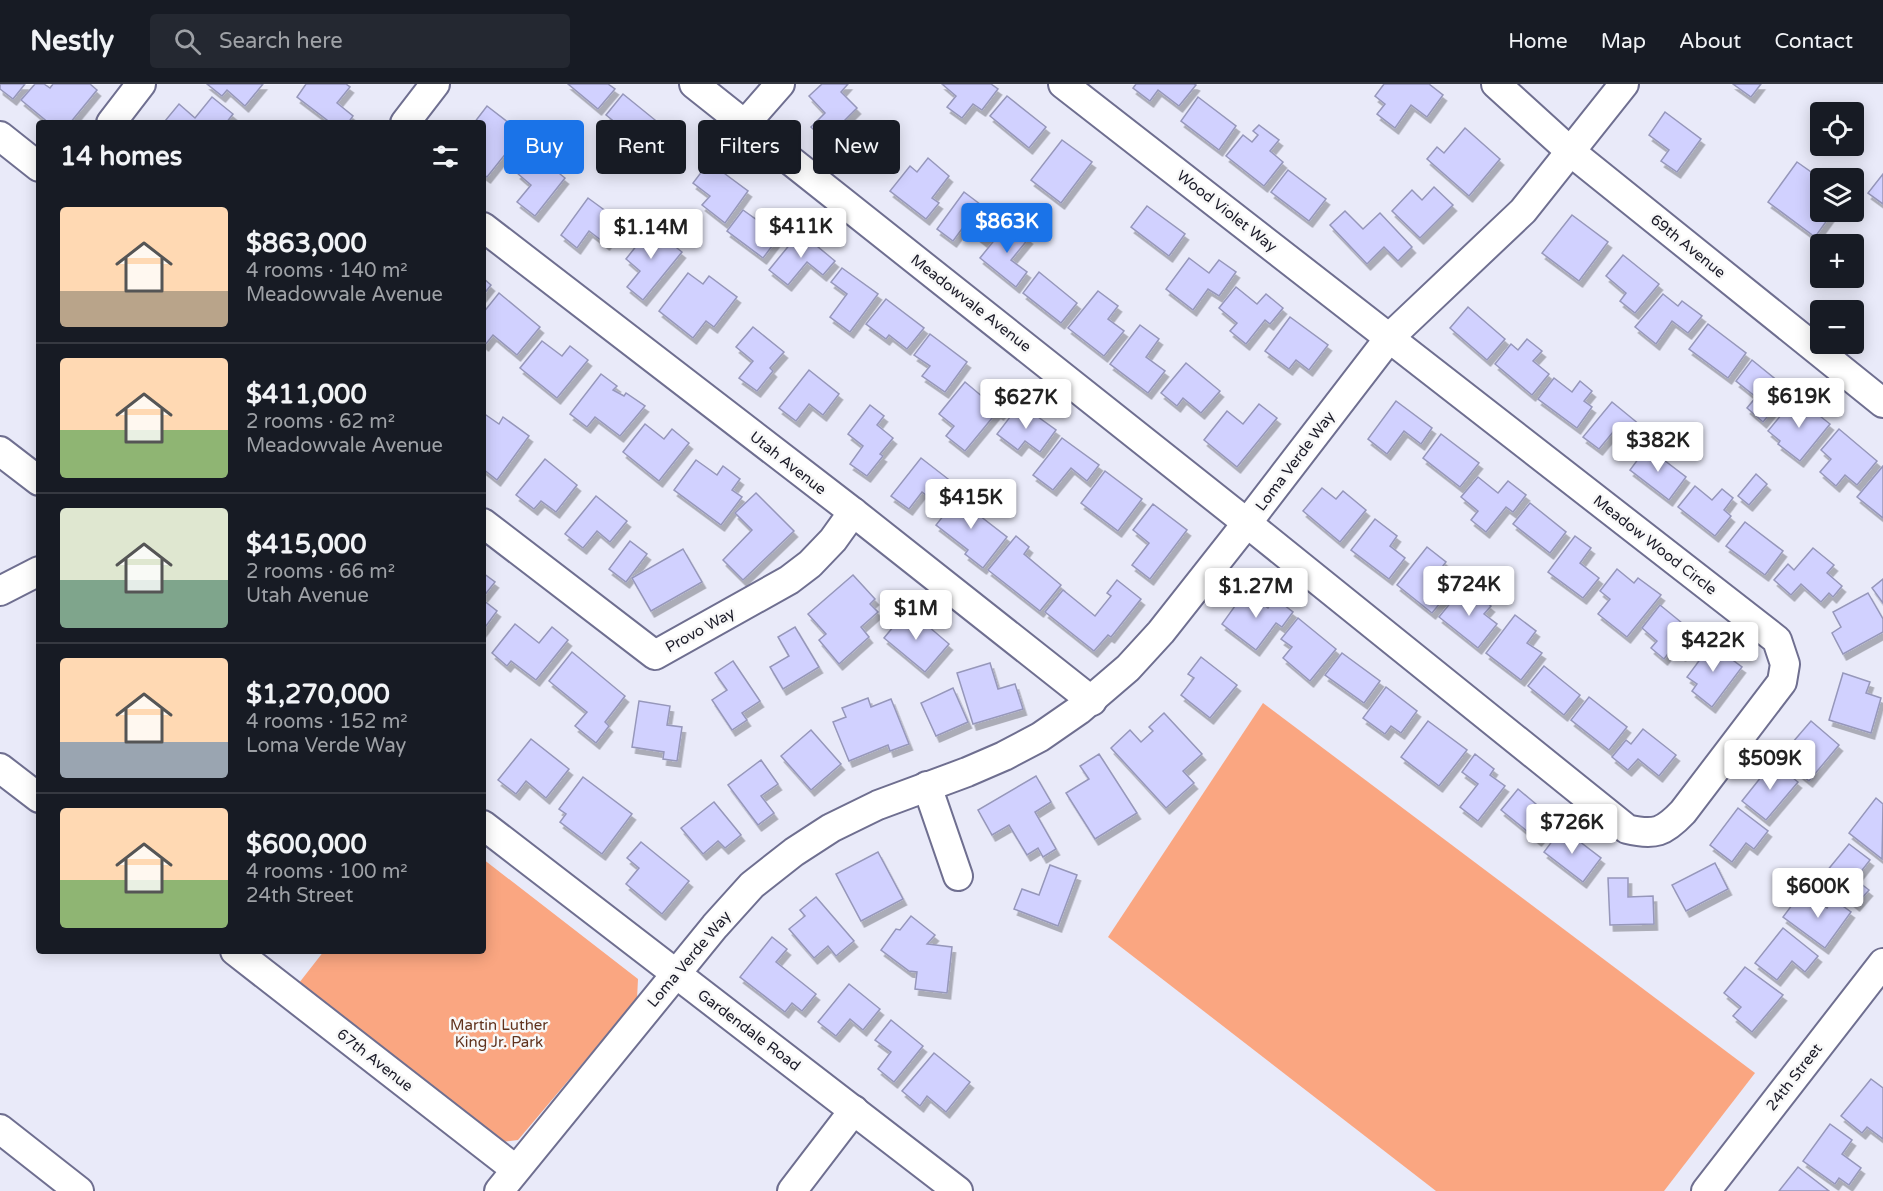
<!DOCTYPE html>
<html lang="en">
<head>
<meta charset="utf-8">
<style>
  body { margin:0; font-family:"Varela Round",sans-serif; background:#242831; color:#f1f3f6; height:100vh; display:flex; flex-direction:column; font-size:22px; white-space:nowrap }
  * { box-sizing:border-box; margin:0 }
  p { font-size:20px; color:#9ea1a6 }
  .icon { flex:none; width:33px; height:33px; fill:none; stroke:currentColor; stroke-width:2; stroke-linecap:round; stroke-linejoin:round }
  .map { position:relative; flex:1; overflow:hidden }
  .sheet { position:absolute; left:36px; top:36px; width:450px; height:834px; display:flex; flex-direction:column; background:#171b24; border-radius:6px; box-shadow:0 3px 15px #0003 }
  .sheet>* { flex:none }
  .banner { position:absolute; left:504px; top:36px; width:570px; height:54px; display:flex; gap:12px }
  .tools { position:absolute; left:1810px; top:18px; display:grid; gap:12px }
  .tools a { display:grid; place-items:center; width:54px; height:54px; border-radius:6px; background:#171b24; box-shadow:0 3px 15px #0003; font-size:30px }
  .price { position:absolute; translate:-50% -51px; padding:0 14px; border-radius:6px; background:#fff; color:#222; font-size:20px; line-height:39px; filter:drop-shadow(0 2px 3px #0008) }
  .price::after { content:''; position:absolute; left:50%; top:36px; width:18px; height:14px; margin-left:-9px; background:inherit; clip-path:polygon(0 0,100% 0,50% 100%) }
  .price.current { background:#1a73e8; color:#fff }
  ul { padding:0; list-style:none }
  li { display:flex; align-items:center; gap:18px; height:150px; padding:0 24px }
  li+li { border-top:2px solid #363941 }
  li span { display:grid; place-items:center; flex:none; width:168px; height:120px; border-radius:6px; color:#555 }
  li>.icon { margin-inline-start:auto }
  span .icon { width:72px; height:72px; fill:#fffc; stroke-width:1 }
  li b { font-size:26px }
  h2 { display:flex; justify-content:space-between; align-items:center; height:72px; padding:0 24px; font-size:26px }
  .tag { padding:0 21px; border-radius:6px; background:#171b24; box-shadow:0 3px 15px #0003; font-size:21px; line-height:54px }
  .tag.current { background:#1a73e8; color:#fff }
  header { display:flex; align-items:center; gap:36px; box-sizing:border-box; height:84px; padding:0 30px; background:#171b24; border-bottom:2px solid #363941 }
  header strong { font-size:28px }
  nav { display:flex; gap:33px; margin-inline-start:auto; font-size:21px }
  .search { width:420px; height:54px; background:#242831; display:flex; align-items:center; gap:15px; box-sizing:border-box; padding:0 21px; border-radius:6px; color:#9ea1a6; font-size:22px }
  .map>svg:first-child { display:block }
  .green { fill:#faa681 }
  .building { fill:#d1d1ff; stroke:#9697ba; stroke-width:1.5; filter:url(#shadow) }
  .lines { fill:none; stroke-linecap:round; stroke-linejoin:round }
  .minor-casing { stroke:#6f6f90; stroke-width:32 }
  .minor { stroke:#fff; stroke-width:28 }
  .labels { text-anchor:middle; stroke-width:5; stroke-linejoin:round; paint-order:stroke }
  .street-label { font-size:15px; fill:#1a1a27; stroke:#f8f8f8 }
  .park-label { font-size:15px; fill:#60321d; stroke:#f8f8f8 }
</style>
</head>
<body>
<header>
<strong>Nestly</strong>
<div class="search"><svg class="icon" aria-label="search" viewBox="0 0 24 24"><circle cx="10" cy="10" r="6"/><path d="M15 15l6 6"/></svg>Search here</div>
<nav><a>Home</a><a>Map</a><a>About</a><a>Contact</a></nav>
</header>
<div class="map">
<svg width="1883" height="1107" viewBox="0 0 1883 1107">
  <defs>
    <filter id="shadow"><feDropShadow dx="3.5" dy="6" stdDeviation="0" flood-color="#0004"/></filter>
  </defs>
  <rect width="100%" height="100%" fill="#e9eaf9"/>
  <!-- green -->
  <g class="green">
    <polygon points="1263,619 1755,989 1664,1107 1436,1107 1108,853"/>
    <polygon points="483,775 638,895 637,915 518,1056 502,1058 299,899 324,867 483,867"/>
  </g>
  <!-- building -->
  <g class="building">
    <polygon points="0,0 25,0 13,15 0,5"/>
    <polygon points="35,0 44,0 50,4 53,0 90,0 97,6 70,39 49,39 21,16"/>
    <polygon points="207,0 263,0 245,22 227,6 222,12"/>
    <polygon points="306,0 346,0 350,3 337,19 353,32 348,39 331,39 297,13"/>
    <polygon points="568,0 608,0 615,5 598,25"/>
    <polygon points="822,0 848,0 841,8 857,24 841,40 843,42 826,58 811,43 825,29 809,12"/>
    <polygon points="942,0 991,0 998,5 982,26 973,20 962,34 947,23 956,12"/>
    <polygon points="1136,0 1194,0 1196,1 1179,22 1158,6 1150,17 1133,4"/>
    <polygon points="1384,0 1429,0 1443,11 1427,33 1411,21 1395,44 1377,30 1385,20 1375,12"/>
    <polygon points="1733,0 1761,0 1751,13"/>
    <polygon points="623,10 660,40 643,61 606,31"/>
    <polygon points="1007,12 1046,43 1029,64 990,32"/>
    <polygon points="212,13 233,30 226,39 168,39 165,37 179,20 195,34"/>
    <polygon points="1198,13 1236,42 1219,66 1181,37"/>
    <polygon points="487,22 522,49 487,93 483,90 483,39 474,39"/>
    <polygon points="1665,28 1701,55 1677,88 1661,77 1669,66 1649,51"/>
    <polygon points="1259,41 1279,56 1270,67 1283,78 1264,102 1226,72 1243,51 1252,58 1258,51 1253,47"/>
    <polygon points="1465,44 1500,75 1469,112 1427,75 1437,63 1444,69"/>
    <polygon points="1062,56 1092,78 1061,119 1031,96"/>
    <polygon points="534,69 565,94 535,132 517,118 531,101 517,89"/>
    <polygon points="928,74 949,92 932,114 939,119 926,135 890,107 910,82 917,88"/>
    <polygon points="709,78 748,107 725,139 702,121 710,112 693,99"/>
    <polygon points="1797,78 1821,95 1821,128 1833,128 1815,153 1768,118"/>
    <polygon points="1288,86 1326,115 1309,137 1271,108"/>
    <polygon points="1883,90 1883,120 1868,109"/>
    <polygon points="1434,103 1453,121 1420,154 1392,127 1412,106 1422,116"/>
    <polygon points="964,108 1001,136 985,158 964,142 953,157 937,145"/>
    <polygon points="588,114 622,139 606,160 589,147 577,164 561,151"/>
    <polygon points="1147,122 1185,150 1169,172 1131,143"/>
    <polygon points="743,126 764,141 776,126 791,137 763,174 727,147"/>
    <polygon points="1345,127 1363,145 1380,129 1412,163 1398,177 1384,163 1367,180 1330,141"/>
    <polygon points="1572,131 1608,158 1579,197 1542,169"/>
    <polygon points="643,137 682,168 643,216 627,203 640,187 626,175 641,156 633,149"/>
    <polygon points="1009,138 1029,154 1011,176 1027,188 1016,203 980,174"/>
    <polygon points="800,148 835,177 823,191 807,178 788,201 769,186"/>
    <polygon points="1623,171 1659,200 1635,229 1620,217 1626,209 1606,192"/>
    <polygon points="1189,174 1209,189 1219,176 1236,188 1219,212 1208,205 1193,226 1166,205"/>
    <polygon points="842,184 878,210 850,248 830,233 847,210 831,198"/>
    <polygon points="1039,188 1077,219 1061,239 1023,209"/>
    <polygon points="688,189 703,200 709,192 737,213 714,243 706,237 693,254 659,227"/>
    <polygon points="483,194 491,201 483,211"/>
    <polygon points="1236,203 1257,220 1266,210 1283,224 1270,240 1265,236 1246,260 1230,247 1237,239 1219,224"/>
    <polygon points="1098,207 1118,222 1108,235 1124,247 1104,272 1068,244"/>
    <polygon points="499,209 540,243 517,271 493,251 485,261 483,259 483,229"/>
    <polygon points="1663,210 1678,222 1682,217 1702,232 1688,249 1672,237 1656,260 1635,243"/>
    <polygon points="886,215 924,244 907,265 889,251 886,255 866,240"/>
    <polygon points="1468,223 1505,255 1487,276 1450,244"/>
    <polygon points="1290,233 1328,261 1309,286 1296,276 1289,285 1265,267"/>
    <polygon points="1708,240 1746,269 1728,294 1689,265"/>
    <polygon points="1140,241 1159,255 1146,273 1165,287 1148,309 1110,280"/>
    <polygon points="753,243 784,268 770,284 773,287 757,307 739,294 753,277 736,263"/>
    <polygon points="930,250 967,278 945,308 922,292 930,282 914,271"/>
    <polygon points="1527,255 1542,267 1533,277 1549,290 1532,311 1495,280 1511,260 1518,266"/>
    <polygon points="542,257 562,272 570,262 588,276 557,314 520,284"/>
    <polygon points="1752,276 1789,306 1763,338 1747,324 1756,313 1736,297"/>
    <polygon points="1186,279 1220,307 1201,329 1183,314 1177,322 1161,309"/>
    <polygon points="809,286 839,310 823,331 809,320 796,337 779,324"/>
    <polygon points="601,290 617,302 613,306 624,312 626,309 645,322 620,352 595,333 587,343 570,330"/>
    <polygon points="1554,294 1572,308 1580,297 1592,307 1584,317 1592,323 1577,344 1538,315"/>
    <polygon points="965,298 984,314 997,299 1014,313 1000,330 997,328 965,367 946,352 954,342 939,330"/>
    <polygon points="1796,313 1830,340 1800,377 1778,360 1780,357 1768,347"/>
    <polygon points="1396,317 1432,344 1421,360 1404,347 1387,370 1368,355"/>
    <polygon points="1612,318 1645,345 1631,363 1613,348 1599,365 1583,353"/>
    <polygon points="1020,320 1056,346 1040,368 1025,357 1018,366 997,350"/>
    <polygon points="1259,320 1277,334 1237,383 1204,356 1227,327 1243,340"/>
    <polygon points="870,321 884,332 877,341 893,354 880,370 883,372 867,392 850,380 863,362 848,350"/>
    <polygon points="486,331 499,340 503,333 529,352 497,396 483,385 483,334"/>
    <polygon points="645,340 664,355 672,345 689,359 659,397 623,368"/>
    <polygon points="1839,345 1877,377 1857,401 1845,391 1836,402 1820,388 1831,375 1821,366"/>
    <polygon points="1441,350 1479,379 1460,403 1423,374"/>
    <polygon points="1062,354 1099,381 1087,397 1071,384 1053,406 1033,391"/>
    <polygon points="1647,363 1686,393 1669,416 1630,386"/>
    <polygon points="921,374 952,398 935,418 922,408 909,425 891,412"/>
    <polygon points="545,375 577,401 556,428 541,417 534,425 516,411"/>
    <polygon points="696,376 717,391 723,382 740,395 732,406 742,413 721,441 674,406"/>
    <polygon points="1883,382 1883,434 1857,413"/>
    <polygon points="1105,387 1142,415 1118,447 1081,419"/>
    <polygon points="1756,390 1767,400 1749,421 1738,412"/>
    <polygon points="1478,393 1498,409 1508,397 1526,411 1513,428 1506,423 1486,448 1471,436 1478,427 1461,413"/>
    <polygon points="1695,402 1712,416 1722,405 1733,414 1724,426 1731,432 1715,452 1678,423"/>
    <polygon points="1322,404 1336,415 1343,407 1366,426 1340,458 1303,427"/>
    <polygon points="963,407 977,418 971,425 1007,453 983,484 965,470 968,466 936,441"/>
    <polygon points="756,409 794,447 743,496 723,476 752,446 735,429"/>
    <polygon points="596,412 627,437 610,458 597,447 583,464 565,450"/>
    <polygon points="1530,419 1566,448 1550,469 1513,440"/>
    <polygon points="1153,420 1187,446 1150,495 1132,481 1149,459 1133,446"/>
    <polygon points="1375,435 1397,452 1390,462 1405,474 1389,495 1351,466"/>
    <polygon points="1745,438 1783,467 1765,491 1726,462"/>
    <polygon points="1016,452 1029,463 1024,470 1061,501 1040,527 988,486"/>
    <polygon points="1575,452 1591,464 1580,479 1599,494 1583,514 1548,488"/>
    <polygon points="630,457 647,470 626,498 609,485"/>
    <polygon points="1427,463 1446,478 1429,500 1445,513 1432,529 1397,501"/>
    <polygon points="1813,464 1834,481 1827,489 1842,502 1833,513 1829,509 1821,518 1801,500 1791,511 1774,496 1788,480 1794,486"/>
    <polygon points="683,465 702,498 651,527 632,494"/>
    <polygon points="1617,485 1634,499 1638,494 1661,511 1627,553 1598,530 1610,515 1600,507"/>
    <polygon points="483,489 495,498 483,513"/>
    <polygon points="853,491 875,515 870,520 878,528 861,543 869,553 839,580 819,556 826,550 808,530"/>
    <polygon points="1883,495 1883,519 1872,504"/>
    <polygon points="1117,496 1141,515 1111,553 1108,551 1094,567 1045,528 1063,506 1095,532 1111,512 1107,509"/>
    <polygon points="1465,501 1491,522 1484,530 1497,540 1478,564 1439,533"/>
    <polygon points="1245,508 1268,524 1275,514 1293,528 1282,543 1276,539 1256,566 1222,540"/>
    <polygon points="1868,509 1883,535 1883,548 1843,570 1832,549 1841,543 1833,528"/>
    <polygon points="483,516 497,527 483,546"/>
    <polygon points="1660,521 1698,552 1682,571 1673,563 1664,575 1651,564 1657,557 1642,544"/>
    <polygon points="908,525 949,560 925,588 884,554"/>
    <polygon points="1515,531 1536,547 1527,559 1542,569 1521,596 1486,569"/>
    <polygon points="1298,534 1336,565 1310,597 1283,574 1292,563 1281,555"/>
    <polygon points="515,540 539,559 552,543 568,556 536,596 511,577 507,582 492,569"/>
    <polygon points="795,543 819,583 783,605 770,583 789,572 778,553"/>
    <polygon points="1707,557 1742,583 1712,623 1692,607 1697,600 1687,593 1699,577 1694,573"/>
    <polygon points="572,568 625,612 605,638 609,642 596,659 575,642 587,628 549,597"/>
    <polygon points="1342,569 1380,597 1364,619 1325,591"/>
    <polygon points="1201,573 1237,601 1210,634 1181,611 1194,594 1188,590"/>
    <polygon points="733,577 760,617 742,629 747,636 732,646 712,616 727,606 715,589"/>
    <polygon points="990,579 998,605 1015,600 1023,625 973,640 957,589"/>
    <polygon points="1544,582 1580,611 1564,631 1528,602"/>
    <polygon points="1843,589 1870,598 1866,609 1881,614 1871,649 1829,636"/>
    <polygon points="1386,603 1417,627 1401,649 1391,642 1385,650 1363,634"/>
    <polygon points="953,604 968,638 936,652 921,619"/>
    <polygon points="1589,613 1627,643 1609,666 1571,636"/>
    <polygon points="868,614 871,623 891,615 909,660 890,667 888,661 849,677 833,638 846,633 842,624"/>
    <polygon points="639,617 670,622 667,641 682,643 677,677 663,675 664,668 632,663"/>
    <polygon points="1164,629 1202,670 1183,687 1194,699 1166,724 1111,664 1130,646 1141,658 1153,647 1149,643"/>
    <polygon points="1428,637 1467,666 1439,702 1401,673"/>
    <polygon points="1811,637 1839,661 1809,697 1780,673"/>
    <polygon points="1643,645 1676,671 1659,692 1638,675 1628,686 1612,673 1626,656 1631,660"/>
    <polygon points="811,646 841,680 811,706 781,672"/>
    <polygon points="531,655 569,685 546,714 526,697 516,710 498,696"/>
    <polygon points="1099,670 1137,729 1095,755 1066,709 1089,695 1080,682"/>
    <polygon points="1475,670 1494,685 1490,691 1505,702 1478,737 1460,723 1478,700 1462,688"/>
    <polygon points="761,676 778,700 761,712 774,729 758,741 728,701"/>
    <polygon points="1773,678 1798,698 1766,736 1742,717"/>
    <polygon points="1036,692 1051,718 1035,728 1056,765 1043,773 1038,764 1027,771 1009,741 992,751 978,726"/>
    <polygon points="583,693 632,730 602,770 560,738 566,730 559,725"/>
    <polygon points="1518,705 1555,736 1538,756 1501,726"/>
    <polygon points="1876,714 1883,720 1882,775 1849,749"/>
    <polygon points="714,718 741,751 725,764 718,757 703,770 681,744"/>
    <polygon points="1738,724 1768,747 1754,765 1746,759 1732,778 1710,761"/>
    <polygon points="1562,744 1601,774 1583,798 1544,768"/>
    <polygon points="641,758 689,797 662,830 626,800 639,784 627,774"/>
    <polygon points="1849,760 1870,776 1855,795 1869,806 1856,821 1822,793"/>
    <polygon points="878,768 903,815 861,837 836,790"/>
    <polygon points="1715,779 1728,805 1686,827 1672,801"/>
    <polygon points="1050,781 1077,791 1058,842 1014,825 1022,805 1039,811"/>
    <polygon points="1608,794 1628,794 1628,813 1653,812 1654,840 1610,841"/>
    <polygon points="816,813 854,857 836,872 828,862 814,874 789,845 805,832 800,826"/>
    <polygon points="1798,813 1807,820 1813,813 1827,824 1833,815 1851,828 1825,864 1783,833"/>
    <polygon points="911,832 935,851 927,860 952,863 947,909 915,905 917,888 909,887 881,866 896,845 900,846"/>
    <polygon points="1783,844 1818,872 1805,888 1792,877 1777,896 1755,879"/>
    <polygon points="772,853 787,865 776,878 816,910 802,927 792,919 785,928 740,893"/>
    <polygon points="1745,883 1783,911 1752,948 1733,932 1741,923 1724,909"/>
    <polygon points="849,900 880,925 863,946 850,935 836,952 818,938"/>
    <polygon points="891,936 923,962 894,998 878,985 891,968 875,956"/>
    <polygon points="934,969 970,998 946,1028 927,1012 920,1022 902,1007"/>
    <polygon points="1871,995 1883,1004 1883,1055 1867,1043 1862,1049 1841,1032"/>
    <polygon points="1830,1040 1852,1056 1842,1070 1861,1084 1849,1101 1839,1094 1835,1100 1803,1077"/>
    <polygon points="1798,1083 1829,1107 1779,1107"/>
  </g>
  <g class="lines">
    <!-- minor casing -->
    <g class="minor-casing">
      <g id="minor">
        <path d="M694 0 1247 439 1627 745C1655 752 1664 748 1683 728L1782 598 1785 580 1777 556 1063 0"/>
        <polyline points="1496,0 1571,68 1883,319"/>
        <polyline points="111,39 141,0"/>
        <polyline points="405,39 435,0"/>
        <polyline points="745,40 780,0"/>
        <polyline points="0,52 39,83"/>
        <polyline points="483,143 853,428 1092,617"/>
        <polyline points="0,367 39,397"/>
        <polyline points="483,439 655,571 789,496 810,480 833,456 853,428"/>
        <polyline points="0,507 39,487"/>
        <polyline points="0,684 39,714"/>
        <polyline points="927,702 958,792"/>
        <polyline points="483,741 958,1107"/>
        <polyline points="235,867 515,1085"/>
        <polyline points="0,1045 79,1107"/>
        <polyline points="499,1107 715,842 752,801 794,768 831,744 878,721 967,688 1004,672 1040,653 1079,626 1128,584 1161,548 1247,439 1390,253 1523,127 1624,0"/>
        <polyline points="792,1107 854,1026"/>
        <polyline points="1706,1107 1883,879"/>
      </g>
    </g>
    <!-- minor -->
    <use href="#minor" class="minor"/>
  </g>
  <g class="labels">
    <!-- street labels -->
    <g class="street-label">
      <text transform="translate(1227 127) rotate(38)" y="5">Wood Violet Way</text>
      <text transform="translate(1688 162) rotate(39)" y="5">69th Avenue</text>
      <text transform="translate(971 219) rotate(38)" y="5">Meadowvale Avenue</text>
      <text transform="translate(1295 377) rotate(-53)" y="5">Loma Verde Way</text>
      <text transform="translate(788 379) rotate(38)" y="5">Utah Avenue</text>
      <text transform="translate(1655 461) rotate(38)" y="5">Meadow Wood Circle</text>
      <text transform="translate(700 546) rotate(-29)" y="5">Provo Way</text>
      <text transform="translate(689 875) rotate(-50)" y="5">Loma Verde Way</text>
      <text transform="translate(749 946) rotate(37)" y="5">Gardendale Road</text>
      <text transform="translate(375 976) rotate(38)" y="5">67th Avenue</text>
      <text transform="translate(1794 993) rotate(-52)" y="5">24th Street</text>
    </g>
    <!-- park labels -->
    <g class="park-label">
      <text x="499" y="946">Martin Luther<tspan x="499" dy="17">King Jr. Park</tspan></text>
    </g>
  </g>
</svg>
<div class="tools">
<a><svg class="icon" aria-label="locate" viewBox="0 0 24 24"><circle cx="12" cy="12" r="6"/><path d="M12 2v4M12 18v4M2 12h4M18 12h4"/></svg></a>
<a><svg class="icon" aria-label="layers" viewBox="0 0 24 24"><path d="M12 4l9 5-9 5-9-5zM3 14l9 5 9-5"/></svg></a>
<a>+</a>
<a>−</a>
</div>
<b class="price current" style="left:1007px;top:170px">$863K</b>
<b class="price" style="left:801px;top:175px">$411K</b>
<b class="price" style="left:651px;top:176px">$1.14M</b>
<b class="price" style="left:1799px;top:345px">$619K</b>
<b class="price" style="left:1026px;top:346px">$627K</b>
<b class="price" style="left:1658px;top:389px">$382K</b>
<b class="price" style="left:971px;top:446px">$415K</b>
<b class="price" style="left:1469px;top:533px">$724K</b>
<b class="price" style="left:1256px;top:535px">$1.27M</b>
<b class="price" style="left:916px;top:557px">$1M</b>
<b class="price" style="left:1713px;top:589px">$422K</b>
<b class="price" style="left:1770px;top:707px">$509K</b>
<b class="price" style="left:1572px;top:771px">$726K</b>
<b class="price" style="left:1818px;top:835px">$600K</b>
<div class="banner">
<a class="tag current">Buy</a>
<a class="tag">Rent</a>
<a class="tag">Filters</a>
<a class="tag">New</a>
</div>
<section class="sheet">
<h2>14 homes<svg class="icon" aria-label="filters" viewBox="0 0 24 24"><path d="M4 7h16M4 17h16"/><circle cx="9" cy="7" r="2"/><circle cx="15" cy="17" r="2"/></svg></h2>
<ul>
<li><span style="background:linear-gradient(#ffd9b3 70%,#b9a48a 0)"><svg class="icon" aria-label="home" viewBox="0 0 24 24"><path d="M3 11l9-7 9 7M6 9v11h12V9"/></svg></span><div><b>$863,000</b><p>4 rooms · 140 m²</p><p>Meadowvale Avenue</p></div></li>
<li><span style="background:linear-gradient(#ffd9b3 60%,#8fb573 0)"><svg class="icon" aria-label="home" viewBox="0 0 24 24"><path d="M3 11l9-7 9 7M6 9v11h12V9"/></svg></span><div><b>$411,000</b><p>2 rooms · 62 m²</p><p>Meadowvale Avenue</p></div></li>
<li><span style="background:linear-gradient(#dfe7d0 60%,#7fa58c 0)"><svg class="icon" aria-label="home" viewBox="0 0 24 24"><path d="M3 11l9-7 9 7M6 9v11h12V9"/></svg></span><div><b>$415,000</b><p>2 rooms · 66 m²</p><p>Utah Avenue</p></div></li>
<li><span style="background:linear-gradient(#ffd9b3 70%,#9aa5b1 0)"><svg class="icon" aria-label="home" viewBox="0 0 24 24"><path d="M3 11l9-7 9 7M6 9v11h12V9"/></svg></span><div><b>$1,270,000</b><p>4 rooms · 152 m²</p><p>Loma Verde Way</p></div></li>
<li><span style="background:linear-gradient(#ffd9b3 60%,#8fb573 0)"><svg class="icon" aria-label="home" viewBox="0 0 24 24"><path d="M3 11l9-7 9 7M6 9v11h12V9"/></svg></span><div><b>$600,000</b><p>4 rooms · 100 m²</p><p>24th Street</p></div></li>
</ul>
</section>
</div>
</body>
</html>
